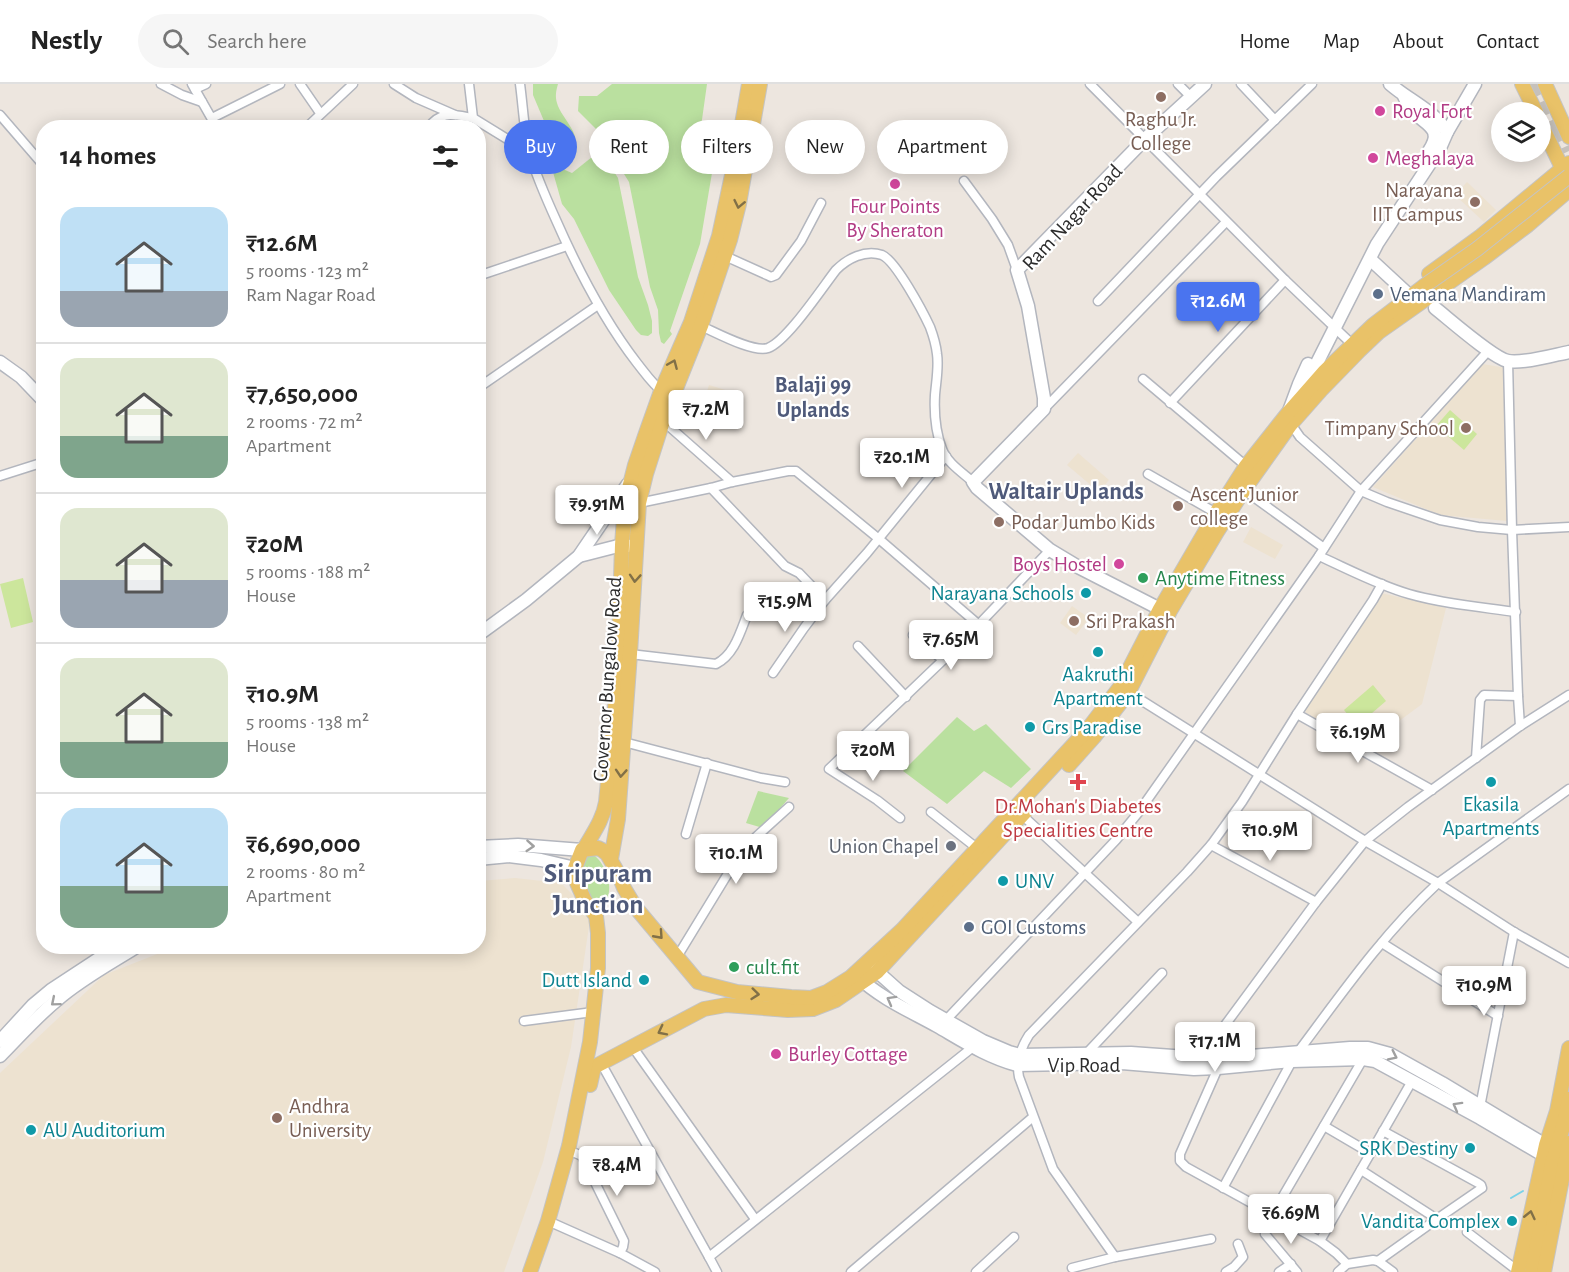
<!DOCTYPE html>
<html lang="en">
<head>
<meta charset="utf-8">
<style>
  body { margin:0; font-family:"Alegreya Sans",sans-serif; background:#f6f6f6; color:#222; height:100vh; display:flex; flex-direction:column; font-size:22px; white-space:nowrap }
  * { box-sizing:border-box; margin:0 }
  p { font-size:20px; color:#767676 }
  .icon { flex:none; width:33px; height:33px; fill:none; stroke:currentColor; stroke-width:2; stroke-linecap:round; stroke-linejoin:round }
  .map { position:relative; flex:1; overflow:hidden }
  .drawer { position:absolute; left:36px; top:36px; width:450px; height:834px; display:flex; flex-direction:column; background:#fff; border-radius:24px; box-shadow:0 3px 15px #0003 }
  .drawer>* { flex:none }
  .guide { position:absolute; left:504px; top:36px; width:570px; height:54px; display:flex; gap:12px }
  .fabs { position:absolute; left:1491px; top:18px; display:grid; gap:12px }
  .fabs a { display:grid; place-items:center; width:60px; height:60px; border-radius:50%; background:#fff; box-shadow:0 3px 15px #0003; font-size:30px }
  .price { position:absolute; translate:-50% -51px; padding:0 14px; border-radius:6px; background:#fff; color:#222; font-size:20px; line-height:39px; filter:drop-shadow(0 2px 3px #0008) }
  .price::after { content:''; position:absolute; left:50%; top:36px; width:18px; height:14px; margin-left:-9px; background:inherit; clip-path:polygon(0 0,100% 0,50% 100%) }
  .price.active { background:#4a74ef; color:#fff }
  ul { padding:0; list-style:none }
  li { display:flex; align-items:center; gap:18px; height:150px; padding:0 24px }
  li+li { border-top:2px solid #e0e0e0 }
  li span { display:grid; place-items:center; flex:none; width:168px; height:120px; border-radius:18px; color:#555 }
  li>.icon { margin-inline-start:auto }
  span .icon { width:72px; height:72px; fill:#fffc; stroke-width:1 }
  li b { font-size:26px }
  h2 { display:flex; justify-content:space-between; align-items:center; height:72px; padding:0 24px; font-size:26px }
  .pill { padding:0 21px; border-radius:27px; background:#fff; box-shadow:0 3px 15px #0003; font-size:21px; line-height:54px }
  .pill.active { background:#4a74ef; color:#fff }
  header { display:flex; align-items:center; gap:36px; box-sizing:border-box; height:84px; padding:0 30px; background:#fff; border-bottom:2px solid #e0e0e0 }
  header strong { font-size:28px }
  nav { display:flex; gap:33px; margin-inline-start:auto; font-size:21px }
  .search { width:420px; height:54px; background:#f6f6f6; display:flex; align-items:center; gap:15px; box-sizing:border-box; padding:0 21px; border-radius:33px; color:#767676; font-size:22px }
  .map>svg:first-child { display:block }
  .education { fill:#ede2d0 }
  .green { fill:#bae09f }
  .pitch { fill:#cce69c }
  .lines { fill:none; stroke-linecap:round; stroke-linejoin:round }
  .stream { stroke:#79d2e8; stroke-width:2 }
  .primary-tunnel { stroke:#c6c1bb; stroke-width:14; stroke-dasharray:14 7; stroke-linecap:butt }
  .street-casing { stroke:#b3b6be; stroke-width:11 }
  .secondary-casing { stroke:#b3b6be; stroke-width:15 }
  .primary-casing { stroke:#c4c4c4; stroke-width:16 }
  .street { stroke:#fff; stroke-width:8 }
  .secondary { stroke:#fff; stroke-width:12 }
  .primary { stroke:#e9c268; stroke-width:14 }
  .primary-bridge-casing { stroke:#c4c4c4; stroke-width:16; stroke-linecap:butt }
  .primary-bridge { stroke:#e9c268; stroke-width:14 }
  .oneway { stroke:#817047 }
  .oneway2 { stroke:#a0a0a0 }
  .education-dot { fill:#8d6e63; stroke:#fff; stroke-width:2 }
  .hotel-dot { fill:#d1479c; stroke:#fff; stroke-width:2 }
  .service-dot { fill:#5c6f8a; stroke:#fff; stroke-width:2 }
  .leisure-dot { fill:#2e9e5b; stroke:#fff; stroke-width:2 }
  .culture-dot { fill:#0f9aa8; stroke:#fff; stroke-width:2 }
  .health-dot { fill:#e0444e; stroke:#fff; stroke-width:2 }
  .worship-dot { fill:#6b7280; stroke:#fff; stroke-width:2 }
  .labels { text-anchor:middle; stroke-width:4.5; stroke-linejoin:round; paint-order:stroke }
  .hotel-label { font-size:21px; fill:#b23c85; stroke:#fff; text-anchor:start }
  .education-label { font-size:21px; fill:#785e54; stroke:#fff; text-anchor:start }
  .street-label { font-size:21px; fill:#2c2c2c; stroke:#fff }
  .service-label { font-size:21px; fill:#4e5e75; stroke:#fff; text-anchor:start }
  .leisure-label { font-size:21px; fill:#27864d; stroke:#fff; text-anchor:start }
  .culture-label { font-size:21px; fill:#0d838f; stroke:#fff; text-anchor:end }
  .health-label { font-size:21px; fill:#be3a42; stroke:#fff }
  .worship-label { font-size:21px; fill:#5b616d; stroke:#fff; text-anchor:end }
  .neighbourhood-label { font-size:22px; font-weight:bold; fill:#4f5a7a; stroke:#fff }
  .quarter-label { font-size:24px; font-weight:bold; fill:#4f5a7a; stroke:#fff }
  .district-label { font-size:27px; font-weight:bold; fill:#4f5a7a; stroke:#fff }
</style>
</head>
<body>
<header>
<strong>Nestly</strong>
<div class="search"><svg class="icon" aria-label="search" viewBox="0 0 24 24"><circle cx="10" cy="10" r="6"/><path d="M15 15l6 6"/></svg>Search here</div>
<nav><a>Home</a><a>Map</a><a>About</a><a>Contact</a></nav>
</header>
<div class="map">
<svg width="1569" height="1188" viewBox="0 0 1569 1188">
  <rect width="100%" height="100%" fill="#ede6df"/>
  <!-- education -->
  <g class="education">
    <polygon points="1467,98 1496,126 1484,138 1455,111"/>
    <polygon points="1483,280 1506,284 1507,437 1440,431 1373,403"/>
    <polygon points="709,301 735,309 726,337 710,332 714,320 704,317"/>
    <polygon points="1078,369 1109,396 1099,408 1067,381"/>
    <polygon points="1251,443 1283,461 1275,475 1243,458"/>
    <polygon points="1381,509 1446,524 1422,620 1363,664 1307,632 1305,625"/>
    <polygon points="1072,522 1089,534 1076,551 1060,539"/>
    <polygon points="515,794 561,799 591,829 571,963 543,1078 504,1188 0,1188 0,989 104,891 175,863 478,862 479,797"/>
  </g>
  <!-- green -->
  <g class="green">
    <path d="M533 0H558C556 7 555 12 557 19 561 35 587 53 570 70L562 71 555 63 533 11Z"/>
    <polygon points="612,0 707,0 699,57 713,83 700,160 670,247 672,250 664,260 661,258 659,249 658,226 650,203 629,98 596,45 578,27 579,12 597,12"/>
    <polygon points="597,69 608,78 618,94 638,193 648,221 652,237 652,249 648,252 641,251 636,246 609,206 574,135 562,120 549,74 565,86 572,89"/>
    <polygon points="957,633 974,647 986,640 1031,685 1011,704 984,687 947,720 903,687"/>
    <polygon points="758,707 789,714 763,744 746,739"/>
    <path d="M590 769C603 774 613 799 608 812 607 815 604 817 602 820 581 814 581 788 586 771Z"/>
  </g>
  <!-- pitch -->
  <g class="pitch">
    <polygon points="1450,326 1477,350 1464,366 1436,342"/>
    <polygon points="23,494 33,538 11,544 0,500"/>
    <polygon points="1373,601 1386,617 1357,642 1344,626"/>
  </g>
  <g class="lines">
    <!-- stream -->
    <polyline class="stream" points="1511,1114 1523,1107"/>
    <!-- primary-tunnel -->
    <g class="primary-tunnel">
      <polyline points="1530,0 1553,50"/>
      <polyline points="1558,43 1569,67"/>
    </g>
    <!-- street casing -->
    <g class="street-casing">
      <g id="street">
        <polyline points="161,0 182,11 202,18"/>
        <polyline points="192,0 217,44"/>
        <polyline points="300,0 320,29"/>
        <polyline points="394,0 416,14 455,31"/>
        <polyline points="469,0 473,34 530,69"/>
        <path d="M520 0C523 22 524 46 529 68 536 91 546 114 556 136 578 186 603 235 637 279 645 289 653 301 664 309"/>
        <polyline points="1090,0 1285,196 1330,239"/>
        <polyline points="1178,0 1191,13"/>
        <polyline points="1241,0 1275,36"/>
        <polyline points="195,5 206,0"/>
        <polyline points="0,31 44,82"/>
        <polyline points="212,34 280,0"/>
        <polyline points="306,44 353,0"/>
        <path d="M428 44C441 26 454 31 473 34"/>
        <polyline points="964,97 992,135 1008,161 1017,186"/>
        <polyline points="725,172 767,191 771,193 776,191 801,157 821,119"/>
        <polyline points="478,192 567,162"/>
        <polyline points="1098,217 1216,93 1312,0"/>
        <path d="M701 242C715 248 753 269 768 264 787 257 822 204 836 186 847 175 865 165 882 171 896 177 923 228 930 243 933 251 936 261 937 270 939 283 936 298 935 311 934 329 936 349 942 365 947 379 963 389 973 398"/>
        <polyline points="1335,244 1354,262"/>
        <polyline points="478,260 480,264 478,271"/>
        <polyline points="1508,277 1512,446 1518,612 1520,642"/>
        <polyline points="1143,295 1246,382"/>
        <polyline points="478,304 598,221"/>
        <polyline points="1170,319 1285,196"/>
        <polyline points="1044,325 1226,138"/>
        <polyline points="663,337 732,398"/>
        <polyline points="1291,340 1300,353 1361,407 1387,418 1440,436 1478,443 1512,446 1569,443"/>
        <polyline points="1148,390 1216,429"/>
        <polyline points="0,392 44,378"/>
        <polyline points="711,404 785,482 799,489 825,516 867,469 946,372"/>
        <polyline points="1244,406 1324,464"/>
        <polyline points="639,419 711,404 732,398 788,387 796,387 879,455 979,541"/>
        <path d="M1319 472C1348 485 1378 501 1409 510 1444 520 1481 523 1516 528"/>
        <polyline points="913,551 943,576"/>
        <polyline points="858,562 906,613"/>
        <path d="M630 570 716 580C734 571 740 549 747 531"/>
        <polyline points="773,589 804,544 825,516"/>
        <polyline points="1125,606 1365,757 1438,799 1514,848 1569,879"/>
        <polyline points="1297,630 1432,706"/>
        <polyline points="620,657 761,694 785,698"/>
        <polyline points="1476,674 1480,616 1484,611 1518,612"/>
        <polyline points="931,728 978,765"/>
        <polyline points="1022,731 1138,838"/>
        <polyline points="900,734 877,716 829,685 963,557 1050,466"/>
        <polyline points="686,750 707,679"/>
        <polyline points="1211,761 1316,818"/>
        <polyline points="1382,859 1498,932"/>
        <polyline points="677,873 738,773 757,752 789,723"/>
        <polyline points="946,936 1116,756 1138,729 1319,472 1361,407 1489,266"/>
        <polyline points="524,937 593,928"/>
        <polyline points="632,962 755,1135"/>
        <path d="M1298 968C1342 909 1384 849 1438 799L1569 705"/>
        <polyline points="1086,970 1162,889"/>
        <polyline points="1200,975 1316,818 1365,757 1408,723 1520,642 1569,611"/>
        <polyline points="601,979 709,1173"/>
        <polyline points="1218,984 1180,1070 1180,1077 1186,1083 1320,1157 1412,997"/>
        <polyline points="1480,1023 1514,848"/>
        <polyline points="1324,1042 1370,1069"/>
        <polyline points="575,1069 582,1072 624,1157 623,1163 620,1169"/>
        <polyline points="1361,1086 1437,1135"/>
        <polyline points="1223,1104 1292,977"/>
        <polyline points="1272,1131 1363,975"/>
        <polyline points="548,1137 620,1169 655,1188"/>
        <polyline points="1467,1148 1518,1187"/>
        <polyline points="1265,1150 1297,1188"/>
        <path d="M1211 1155 1115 1173 1053 1085 1019 993C1016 978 1020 965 1029 951L1187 788 1211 761 1242 718 1297 630 1373 516 1382 500"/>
        <polyline points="1320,1157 1336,1169 1347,1180"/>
        <polyline points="1378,1177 1437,1135 1482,1104 1481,1101 1478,1099 1383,1047"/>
        <polyline points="1072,1184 1115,1173"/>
        <polyline points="717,1188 709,1173 973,963"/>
        <polyline points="851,1188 1033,1033"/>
        <polyline points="976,1188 1014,1153"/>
        <polyline points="1226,1188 1234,1183 1243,1173 1238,1160"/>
        <polyline points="1279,1188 1291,1180"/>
        <polyline points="1338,1188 1347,1180 1373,1176 1378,1177 1393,1188"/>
      </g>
    </g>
    <!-- secondary casing -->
    <g class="secondary-casing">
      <g id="secondary">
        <path d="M1404 12C1406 17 1408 22 1411 25 1424 41 1445 43 1429 67"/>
        <polyline points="1447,48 1475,0"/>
        <polyline points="1370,175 1410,212"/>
        <path d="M1435 224C1449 235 1493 274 1508 277 1522 280 1554 271 1569 268"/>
        <polyline points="0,278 21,293 44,317"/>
        <path d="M1306 306 1314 285 1377 160 1440 64 1447 48C1435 27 1408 16 1390 0"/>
        <polyline points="1289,327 1299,300 1308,280"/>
        <polyline points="579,472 622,461 630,462"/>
        <polyline points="1160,525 1080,484 1050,466 977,404 973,398 1044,325 1044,314 1028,222 1017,186 1145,55 1205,0"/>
        <polyline points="478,551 526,516 579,472 628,400"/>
        <polyline points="478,763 518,761 582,766"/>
        <polyline points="478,775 509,772 541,776 575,784"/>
        <polyline points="871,882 899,907 930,927 983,957 1009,968 1020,971 1131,969 1201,974 1225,974 1350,964 1368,964 1390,970 1442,999 1542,1059 1554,1064"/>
        <path d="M857 892C880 914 910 927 937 942 963 957 987 973 1017 981L1122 979 1194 985 1218 984 1292 977 1363 975 1375 977 1480 1034 1538 1068 1552 1073"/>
        <polyline points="0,957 33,921 51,906 118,862"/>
        <path d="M0 972C19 953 36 933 57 916 81 895 111 879 138 862"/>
      </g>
    </g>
    <!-- primary casing -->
    <g class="primary-casing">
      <g id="primary">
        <polyline points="1522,0 1536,28"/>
        <polyline points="1545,0 1569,53"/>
        <polyline points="1540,38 1565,90"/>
        <polyline points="1429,190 1481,152 1569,79"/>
        <polyline points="1069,681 1094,653 1128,609 1170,527 1217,448 1244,406 1291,340 1321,306 1359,267 1379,248 1484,174 1528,141 1569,106"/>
        <path d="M584 765C593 749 603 736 606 718L618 592 622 461 625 420 635 381 646 349 661 307 691 238 719 152 738 63 749 0"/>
        <polyline points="611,775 618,735 630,570 639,419 646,390 663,337 701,242 730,156 739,120 760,0"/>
        <polyline points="590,1001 594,983 704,925 726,921 788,926 813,925 836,916 877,888 1025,728"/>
        <polyline points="530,1188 548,1137 569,1062 590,958 598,884 598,849 596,832 585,817 577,799 575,784 582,766 598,764 602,766 607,770 618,789 624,804 636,824 698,898 737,908 791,913 811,914 827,908 851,893 902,846 1087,646 1120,603 1160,525 1184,484 1216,429 1246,382 1288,329 1324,288 1373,241 1424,202"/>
        <polyline points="1518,1188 1546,1061 1557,1027 1569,964"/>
        <polyline points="1532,1188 1552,1080 1565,1036 1569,1015"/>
        <polyline points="1544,1188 1569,1059"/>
      </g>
    </g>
    <!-- street -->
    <use href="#street" class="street"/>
    <!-- secondary -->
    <use href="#secondary" class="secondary"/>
    <!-- primary -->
    <use href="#primary" class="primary"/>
    <!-- primary-bridge casing -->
    <g class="primary-bridge-casing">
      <polyline id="primary-bridge" points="1424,202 1477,165 1569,92"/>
    </g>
    <!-- primary-bridge -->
    <use href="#primary-bridge" class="primary-bridge"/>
  </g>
  <!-- one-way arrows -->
  <defs><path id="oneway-chevron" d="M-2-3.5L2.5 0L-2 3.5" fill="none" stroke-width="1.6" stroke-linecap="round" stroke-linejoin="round" transform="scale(1.5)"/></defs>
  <g class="oneway">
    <use href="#oneway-chevron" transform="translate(739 120) rotate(102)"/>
    <use href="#oneway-chevron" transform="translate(673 280) rotate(-67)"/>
    <use href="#oneway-chevron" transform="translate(635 494) rotate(94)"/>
    <use href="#oneway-chevron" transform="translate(621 689) rotate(94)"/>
    <use href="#oneway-chevron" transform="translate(659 851) rotate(48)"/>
    <use href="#oneway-chevron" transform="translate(755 910) rotate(6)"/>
    <use href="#oneway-chevron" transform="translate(662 947) rotate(153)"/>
    <use href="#oneway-chevron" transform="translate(1530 1131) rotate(-77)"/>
  </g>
  <g class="oneway2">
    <use href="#oneway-chevron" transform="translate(530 762) rotate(4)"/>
    <use href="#oneway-chevron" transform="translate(891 916) rotate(-151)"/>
    <use href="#oneway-chevron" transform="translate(55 918) rotate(140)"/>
    <use href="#oneway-chevron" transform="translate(1393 972) rotate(26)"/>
    <use href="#oneway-chevron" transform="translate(1457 1022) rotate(-151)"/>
  </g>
  <!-- markers -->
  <g class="education-dot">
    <circle cx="1161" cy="13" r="6"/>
    <circle cx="1475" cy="118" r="6"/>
    <circle cx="1466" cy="344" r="6"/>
    <circle cx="1178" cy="422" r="6"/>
    <circle cx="999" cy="438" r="6"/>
    <circle cx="1074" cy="537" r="6"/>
    <circle cx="277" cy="1034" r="6"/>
  </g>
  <g class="hotel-dot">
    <circle cx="1380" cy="27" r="6"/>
    <circle cx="1373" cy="74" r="6"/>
    <circle cx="895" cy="100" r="6"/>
    <circle cx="1119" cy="480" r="6"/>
    <circle cx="776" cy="970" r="6"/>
  </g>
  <g class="service-dot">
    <circle cx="1378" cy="210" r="6"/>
    <circle cx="969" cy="843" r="6"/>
  </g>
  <g class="leisure-dot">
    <circle cx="1143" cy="494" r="6"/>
    <circle cx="734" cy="883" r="6"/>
  </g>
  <g class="culture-dot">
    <circle cx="1086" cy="509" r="6"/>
    <circle cx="1098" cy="568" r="6"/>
    <circle cx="1030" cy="643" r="6"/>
    <circle cx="1491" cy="698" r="6"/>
    <circle cx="1003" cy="797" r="6"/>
    <circle cx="644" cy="896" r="6"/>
    <circle cx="31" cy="1046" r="6"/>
    <circle cx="1470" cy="1064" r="6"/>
    <circle cx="1512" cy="1137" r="6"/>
  </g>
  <path class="health-dot" d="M1075 689h6v6h6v6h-6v6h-6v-6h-6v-6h6z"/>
  <circle class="worship-dot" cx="951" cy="762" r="6"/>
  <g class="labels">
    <!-- hotel labels -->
    <g class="hotel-label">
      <text x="1392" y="34">Royal Fort</text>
      <text x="1385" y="81">Meghalaya</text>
      <text x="895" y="129" text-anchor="middle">Four Points<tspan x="895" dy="24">By Sheraton</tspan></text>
      <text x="1107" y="487" text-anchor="end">Boys Hostel</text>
      <text x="788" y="977">Burley Cottage</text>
    </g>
    <!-- education labels -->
    <g class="education-label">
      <text x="1161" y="42" text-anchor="middle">Raghu Jr.<tspan x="1161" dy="24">College</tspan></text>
      <text x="1463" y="113" text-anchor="end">Narayana<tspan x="1463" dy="24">IIT Campus</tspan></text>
      <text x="1454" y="351" text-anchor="end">Timpany School</text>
      <text x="1190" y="417">Ascent Junior<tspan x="1190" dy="24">college</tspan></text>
      <text x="1011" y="445">Podar Jumbo Kids</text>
      <text x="1086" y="544">Sri Prakash</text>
      <text x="289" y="1029">Andhra<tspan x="289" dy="24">University</tspan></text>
    </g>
    <!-- street labels -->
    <g class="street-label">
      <text transform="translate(1072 133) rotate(-47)" y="7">Ram Nagar Road</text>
      <text transform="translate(607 595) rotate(-86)" y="7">Governor Bungalow Road</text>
      <text x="1084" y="988">Vip Road</text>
    </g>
    <!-- service labels -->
    <g class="service-label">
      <text x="1390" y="217">Vemana Mandiram</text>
      <text x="981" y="850">GOI Customs</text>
    </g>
    <!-- leisure labels -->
    <g class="leisure-label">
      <text x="1155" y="501">Anytime Fitness</text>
      <text x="746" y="890">cult.fit</text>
    </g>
    <!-- culture labels -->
    <g class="culture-label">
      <text x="1074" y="516">Narayana Schools</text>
      <text x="1098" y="597" text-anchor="middle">Aakruthi<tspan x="1098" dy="24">Apartment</tspan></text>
      <text x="1042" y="650" text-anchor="start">Grs Paradise</text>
      <text x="1491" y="727" text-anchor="middle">Ekasila<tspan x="1491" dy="24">Apartments</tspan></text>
      <text x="1015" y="804" text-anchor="start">UNV</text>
      <text x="632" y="903">Dutt Island</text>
      <text x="43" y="1053" text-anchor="start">AU Auditorium</text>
      <text x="1458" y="1071">SRK Destiny</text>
      <text x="1500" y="1144">Vandita Complex</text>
    </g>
    <!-- health labels -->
    <g class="health-label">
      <text x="1078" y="729">Dr.Mohan's Diabetes<tspan x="1078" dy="24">Specialities Centre</tspan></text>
    </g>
    <!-- worship labels -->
    <g class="worship-label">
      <text x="939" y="769">Union Chapel</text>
    </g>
    <!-- neighbourhood labels -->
    <g class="neighbourhood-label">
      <text x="813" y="308">Balaji 99<tspan x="813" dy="25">Uplands</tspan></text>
    </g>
    <!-- quarter labels -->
    <g class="quarter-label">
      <text x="1066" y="415">Waltair Uplands</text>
    </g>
    <!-- district labels -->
    <g class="district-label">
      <text x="598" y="798">Siripuram<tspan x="598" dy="31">Junction</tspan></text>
    </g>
  </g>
</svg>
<div class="fabs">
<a><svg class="icon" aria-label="layers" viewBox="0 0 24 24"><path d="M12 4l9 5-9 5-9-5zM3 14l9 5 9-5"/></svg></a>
</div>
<b class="price active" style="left:1218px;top:249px">₹12.6M</b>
<b class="price" style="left:706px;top:357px">₹7.2M</b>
<b class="price" style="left:902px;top:405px">₹20.1M</b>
<b class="price" style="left:597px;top:452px">₹9.91M</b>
<b class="price" style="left:785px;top:549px">₹15.9M</b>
<b class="price" style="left:951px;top:587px">₹7.65M</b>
<b class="price" style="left:1358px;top:680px">₹6.19M</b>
<b class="price" style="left:873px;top:698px">₹20M</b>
<b class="price" style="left:1270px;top:778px">₹10.9M</b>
<b class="price" style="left:736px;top:801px">₹10.1M</b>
<b class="price" style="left:1484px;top:933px">₹10.9M</b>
<b class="price" style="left:1215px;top:989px">₹17.1M</b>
<b class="price" style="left:617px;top:1113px">₹8.4M</b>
<b class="price" style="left:1291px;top:1161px">₹6.69M</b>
<div class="guide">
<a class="pill active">Buy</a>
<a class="pill">Rent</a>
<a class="pill">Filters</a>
<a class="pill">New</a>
<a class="pill">Apartment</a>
</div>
<section class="drawer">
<h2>14 homes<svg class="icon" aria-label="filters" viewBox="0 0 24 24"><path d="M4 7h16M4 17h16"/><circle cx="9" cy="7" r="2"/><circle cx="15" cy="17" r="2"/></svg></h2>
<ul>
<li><span style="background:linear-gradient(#bfe0f5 70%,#9aa5b1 0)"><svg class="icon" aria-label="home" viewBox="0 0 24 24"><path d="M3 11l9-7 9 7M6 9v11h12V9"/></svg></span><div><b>₹12.6M</b><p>5 rooms · 123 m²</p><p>Ram Nagar Road</p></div></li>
<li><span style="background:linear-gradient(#dfe7d0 65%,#7fa58c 0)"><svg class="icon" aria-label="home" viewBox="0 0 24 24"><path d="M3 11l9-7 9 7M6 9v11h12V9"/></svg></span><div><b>₹7,650,000</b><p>2 rooms · 72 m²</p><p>Apartment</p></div></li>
<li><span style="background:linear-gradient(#dfe7d0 60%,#9aa5b1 0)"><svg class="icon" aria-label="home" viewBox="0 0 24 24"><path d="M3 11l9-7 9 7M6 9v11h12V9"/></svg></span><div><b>₹20M</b><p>5 rooms · 188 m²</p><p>House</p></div></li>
<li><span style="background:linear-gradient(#dfe7d0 70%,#7fa58c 0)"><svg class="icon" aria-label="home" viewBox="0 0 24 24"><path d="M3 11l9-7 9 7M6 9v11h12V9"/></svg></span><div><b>₹10.9M</b><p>5 rooms · 138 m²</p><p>House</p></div></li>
<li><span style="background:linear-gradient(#bfe0f5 65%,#7fa58c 0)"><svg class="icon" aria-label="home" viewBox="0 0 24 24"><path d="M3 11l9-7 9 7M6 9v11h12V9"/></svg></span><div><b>₹6,690,000</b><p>2 rooms · 80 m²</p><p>Apartment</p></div></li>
</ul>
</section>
</div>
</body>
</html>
